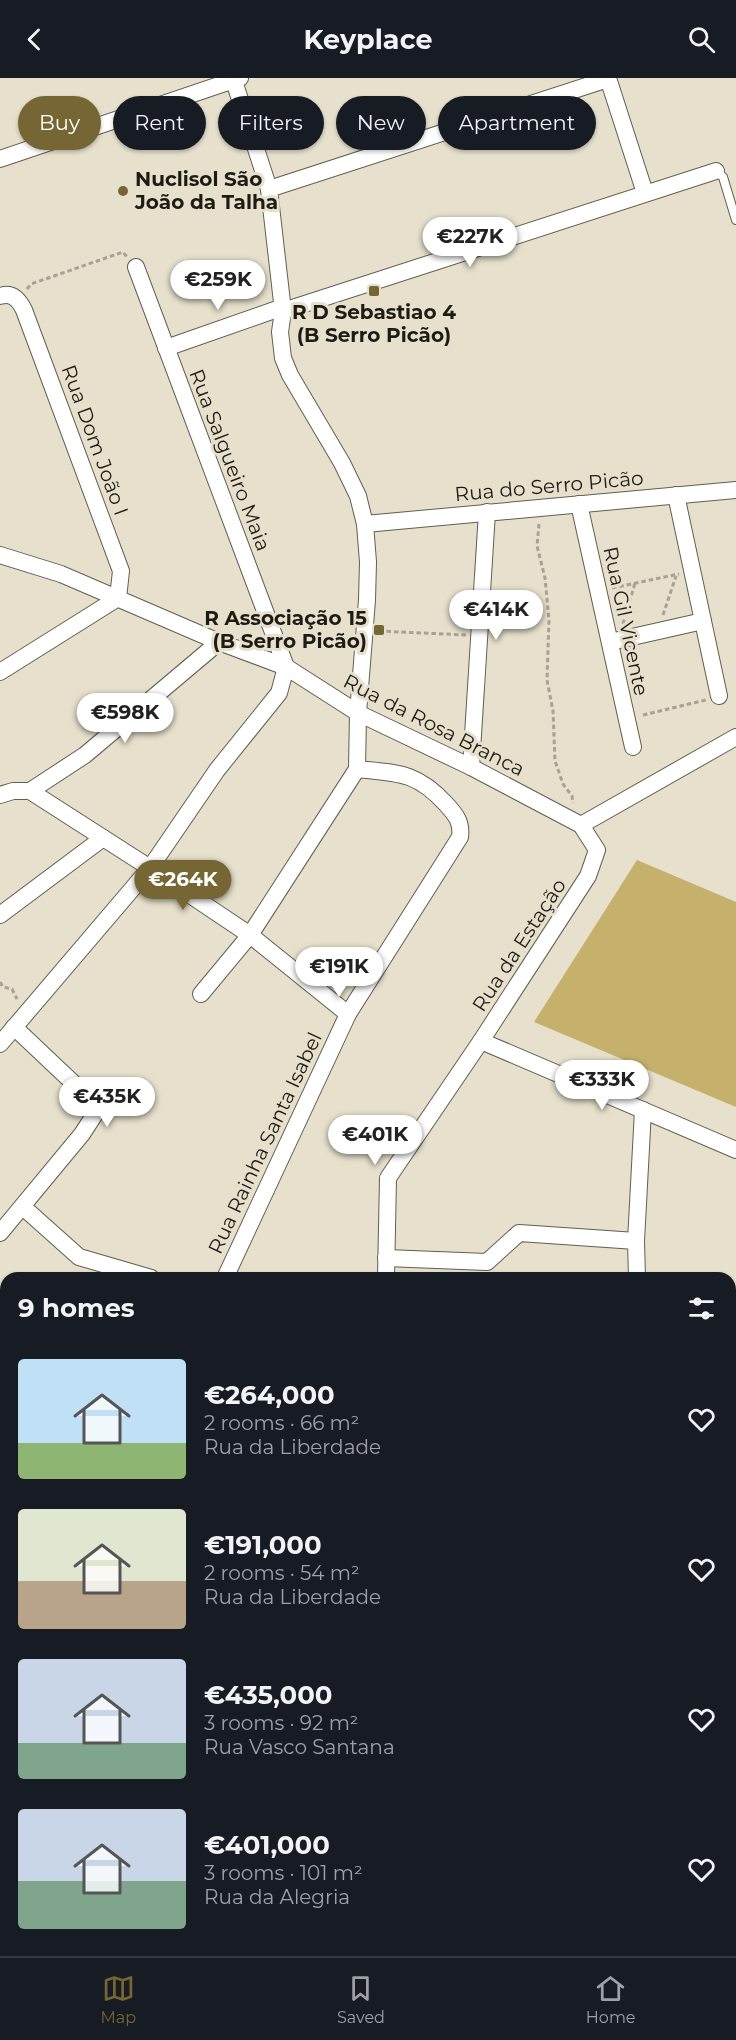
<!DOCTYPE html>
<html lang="en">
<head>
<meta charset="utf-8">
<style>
  body { margin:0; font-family:Montserrat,sans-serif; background:#20242c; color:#f1f3f6; height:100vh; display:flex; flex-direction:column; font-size:22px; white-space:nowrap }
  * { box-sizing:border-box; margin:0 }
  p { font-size:20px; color:#9ea1a6 }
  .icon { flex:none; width:33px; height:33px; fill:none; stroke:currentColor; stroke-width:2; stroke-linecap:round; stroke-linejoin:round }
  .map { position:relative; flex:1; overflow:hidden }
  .sheet { position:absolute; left:0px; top:1194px; width:736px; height:684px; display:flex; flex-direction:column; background:#171b24; border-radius:18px 18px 0 0; box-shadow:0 2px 4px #0004 }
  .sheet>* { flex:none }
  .top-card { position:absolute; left:18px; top:18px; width:700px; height:54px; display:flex; gap:12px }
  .price { position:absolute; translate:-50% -51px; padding:0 14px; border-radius:21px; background:#fff; color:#222; font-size:20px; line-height:39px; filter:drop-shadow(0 2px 3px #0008) }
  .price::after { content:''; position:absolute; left:50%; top:36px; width:18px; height:14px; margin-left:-9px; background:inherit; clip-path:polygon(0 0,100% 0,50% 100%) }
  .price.current { background:#756633; color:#fff }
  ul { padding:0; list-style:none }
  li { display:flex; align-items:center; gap:18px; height:150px; padding:0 18px }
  li span { display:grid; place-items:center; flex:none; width:168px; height:120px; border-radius:6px; color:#555 }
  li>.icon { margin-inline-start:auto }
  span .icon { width:72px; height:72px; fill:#fffc; stroke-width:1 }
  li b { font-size:26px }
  h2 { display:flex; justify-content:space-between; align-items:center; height:72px; padding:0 18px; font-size:26px }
  .tag { padding:0 21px; border-radius:27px; background:#171b24; box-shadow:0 2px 4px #0004; font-size:21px; line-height:54px }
  .tag.current { background:#756633; color:#fff }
  header { display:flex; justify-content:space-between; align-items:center; height:78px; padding:0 18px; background:#171b24; font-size:27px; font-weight:700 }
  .menu { display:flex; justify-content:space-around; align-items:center; height:84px; border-top:2px solid #363941; background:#171b24; font-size:16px; color:#9ea1a6 }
  .menu a { display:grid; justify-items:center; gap:3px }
  .menu .current { color:#756633 }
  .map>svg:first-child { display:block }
  .green { fill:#c6b16c }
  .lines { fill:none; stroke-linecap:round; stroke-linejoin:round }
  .lane-casing { stroke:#635e4d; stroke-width:10 }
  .street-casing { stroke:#635e4d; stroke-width:18 }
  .path { stroke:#a7a292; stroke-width:3; stroke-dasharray:4.5 3; stroke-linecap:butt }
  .lane { stroke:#fff; stroke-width:8 }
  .street { stroke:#fff; stroke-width:16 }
  .poi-dot { fill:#756633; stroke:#e6e0cc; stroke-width:2 }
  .labels { text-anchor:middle; stroke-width:6; stroke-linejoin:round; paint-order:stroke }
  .poi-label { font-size:20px; font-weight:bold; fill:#1e1b14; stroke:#e6e0cc; text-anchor:start }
  .street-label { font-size:20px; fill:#1e1b14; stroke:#e6e0cc }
</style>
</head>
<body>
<header><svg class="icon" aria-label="back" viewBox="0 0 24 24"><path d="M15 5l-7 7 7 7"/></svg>Keyplace<svg class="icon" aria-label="search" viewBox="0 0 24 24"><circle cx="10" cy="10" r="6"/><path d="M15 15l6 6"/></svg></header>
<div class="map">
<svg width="736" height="1878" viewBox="0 0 736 1878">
  <rect width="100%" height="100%" fill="#e6e0cc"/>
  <!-- green -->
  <g class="green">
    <polygon points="637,782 736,824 736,1029 534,944"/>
    <polygon points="731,1511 736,1512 736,1878 387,1878 387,1875 414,1872 730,1872"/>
  </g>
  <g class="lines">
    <!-- lane casing -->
    <g class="lane-casing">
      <polyline id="lane" points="716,93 723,99 736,142"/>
    </g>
    <!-- street casing -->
    <g class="street-casing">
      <g id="street">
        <polyline points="608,0 645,115"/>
        <polyline points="0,81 240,0"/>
        <polyline points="269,111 608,1"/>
        <path d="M0 218C12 214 19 222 24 232L121 493 118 520 0 594"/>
        <polyline points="283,233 716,93"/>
        <polyline points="166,270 283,229"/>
        <polyline points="676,417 719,618"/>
        <polyline points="579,426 633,669"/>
        <polyline points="365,446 736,412"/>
        <polyline points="0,477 61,496 219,564 286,589 358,635 471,689 581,747"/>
        <polyline points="610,564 703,543"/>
        <polyline points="471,689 487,434"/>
        <polyline points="30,713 150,790 250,857 348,936"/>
        <polyline points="0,717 13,713 30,713 85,677 219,564"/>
        <polyline points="581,747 736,659"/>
        <polyline points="0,837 103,760"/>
        <polyline points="201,916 250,857 357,691 358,635 367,522 368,484 365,446 358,418 342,385 290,297 283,280 280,254 283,233 269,111 233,0"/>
        <polyline points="481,963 736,1072"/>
        <polyline points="0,966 150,790 217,692 279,615 286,589 136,189"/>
        <polyline points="23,1129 79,1179 151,1200"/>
        <polyline points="0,1155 82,1056 95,1036 93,1026 87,1018 14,949"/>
        <polyline points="386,1180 487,1184 519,1155 636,1163"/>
        <path d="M225 1200 348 936 460 759C462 744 456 737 446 726 417 694 398 695 357 691"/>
        <polyline points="386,1200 388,1100 481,963 588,798 597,772 581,747"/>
        <polyline points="637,1200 636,1163 643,1032"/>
        <polyline points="730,1229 736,1230"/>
        <polyline points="0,1251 6,1254"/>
        <polyline points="0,1451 6,1452"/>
        <polyline points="730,1455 736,1455"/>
        <polyline points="0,1562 6,1562"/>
        <polyline points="0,1728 6,1728"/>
        <polyline points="0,1839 6,1839"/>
        <polyline points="160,1872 161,1878"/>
        <polyline points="258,1878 258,1872"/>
      </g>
    </g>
    <!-- path -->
    <g class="path">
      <polyline points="27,211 31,206 123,174 127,179"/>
      <polyline points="539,446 537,468 545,500 549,542 547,602 553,633 555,683 563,706 572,718 573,725"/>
      <polyline points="612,510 679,496"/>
      <polyline points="663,537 676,498"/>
      <polyline points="623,546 635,505"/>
      <polyline points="379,553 466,557"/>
      <polyline points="643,637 706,622"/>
      <polyline points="0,904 3,909 12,911 17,921"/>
      <polyline points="730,1623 736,1625"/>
      <polyline points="736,1721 734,1722 736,1734"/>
      <polyline points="730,1782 736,1741"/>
      <polyline points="730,1824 735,1844 734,1878"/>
    </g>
    <!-- lane -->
    <use href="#lane" class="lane"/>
    <!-- street -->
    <use href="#street" class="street"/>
  </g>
  <!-- markers -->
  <g class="poi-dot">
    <circle cx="123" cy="113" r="6"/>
    <rect x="368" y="207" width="12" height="12" rx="3"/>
    <rect x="373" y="546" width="12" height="12" rx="3"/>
  </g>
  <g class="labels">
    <!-- poi labels -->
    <g class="poi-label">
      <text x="135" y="108">Nuclisol São<tspan x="135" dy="23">João da Talha</tspan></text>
      <text x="374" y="241" text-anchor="middle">R D Sebastiao 4<tspan x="374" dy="23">(B Serro Picão)</tspan></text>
      <text x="367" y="547" text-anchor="end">R Associação 15<tspan x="367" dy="23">(B Serro Picão)</tspan></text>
    </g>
    <!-- street labels -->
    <g class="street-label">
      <text transform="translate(95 362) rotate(70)" y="7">Rua Dom João I</text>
      <text transform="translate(230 382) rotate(69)" y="7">Rua Salgueiro Maia</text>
      <text transform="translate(549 408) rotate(-5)" y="7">Rua do Serro Picão</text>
      <text transform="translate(626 543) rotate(78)" y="7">Rua Gil Vicente</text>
      <text transform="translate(434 647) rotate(27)" y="7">Rua da Rosa Branca</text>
      <text transform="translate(519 867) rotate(-57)" y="7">Rua da Estação</text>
      <text transform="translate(265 1065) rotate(-65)" y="7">Rua Rainha Santa Isabel</text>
    </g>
  </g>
</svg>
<b class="price" style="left:470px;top:190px">€227K</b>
<b class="price" style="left:218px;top:233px">€259K</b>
<b class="price" style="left:496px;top:563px">€414K</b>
<b class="price" style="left:125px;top:666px">€598K</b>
<b class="price current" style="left:183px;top:833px">€264K</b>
<b class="price" style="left:339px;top:920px">€191K</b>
<b class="price" style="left:602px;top:1033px">€333K</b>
<b class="price" style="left:107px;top:1050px">€435K</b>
<b class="price" style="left:375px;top:1088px">€401K</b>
<div class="top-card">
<a class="tag current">Buy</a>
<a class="tag">Rent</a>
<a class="tag">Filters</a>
<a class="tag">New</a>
<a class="tag">Apartment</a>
</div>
<section class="sheet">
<h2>9 homes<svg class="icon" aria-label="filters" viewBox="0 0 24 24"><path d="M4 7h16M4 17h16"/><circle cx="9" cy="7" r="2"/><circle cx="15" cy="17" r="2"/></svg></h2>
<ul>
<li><span style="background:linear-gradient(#bfe0f5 70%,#8fb573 0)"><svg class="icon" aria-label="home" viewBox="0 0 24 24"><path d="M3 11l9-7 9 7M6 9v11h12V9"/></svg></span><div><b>€264,000</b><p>2 rooms · 66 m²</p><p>Rua da Liberdade</p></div><svg class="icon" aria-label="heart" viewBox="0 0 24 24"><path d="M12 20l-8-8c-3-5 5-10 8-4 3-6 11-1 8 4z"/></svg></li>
<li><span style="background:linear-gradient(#dfe7d0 60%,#b9a48a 0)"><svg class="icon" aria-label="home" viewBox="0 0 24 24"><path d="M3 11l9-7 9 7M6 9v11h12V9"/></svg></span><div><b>€191,000</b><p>2 rooms · 54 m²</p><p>Rua da Liberdade</p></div><svg class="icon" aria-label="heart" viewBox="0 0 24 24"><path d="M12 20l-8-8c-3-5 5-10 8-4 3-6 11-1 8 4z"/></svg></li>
<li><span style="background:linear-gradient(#c9d6e8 70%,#7fa58c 0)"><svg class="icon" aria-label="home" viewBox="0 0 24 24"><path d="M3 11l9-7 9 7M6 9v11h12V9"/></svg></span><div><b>€435,000</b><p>3 rooms · 92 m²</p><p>Rua Vasco Santana</p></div><svg class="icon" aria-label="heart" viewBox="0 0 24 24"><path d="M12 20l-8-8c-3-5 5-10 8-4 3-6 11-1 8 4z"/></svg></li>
<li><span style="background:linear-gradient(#c9d6e8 60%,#7fa58c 0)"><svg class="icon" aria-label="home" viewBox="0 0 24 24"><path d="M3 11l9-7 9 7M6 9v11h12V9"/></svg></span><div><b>€401,000</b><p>3 rooms · 101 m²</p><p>Rua da Alegria</p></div><svg class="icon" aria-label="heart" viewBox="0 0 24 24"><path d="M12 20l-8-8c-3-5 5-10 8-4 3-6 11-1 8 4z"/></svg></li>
</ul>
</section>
</div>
<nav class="menu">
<a class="current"><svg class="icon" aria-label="map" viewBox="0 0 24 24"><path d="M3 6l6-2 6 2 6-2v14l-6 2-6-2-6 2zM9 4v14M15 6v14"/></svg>Map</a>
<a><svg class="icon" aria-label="saved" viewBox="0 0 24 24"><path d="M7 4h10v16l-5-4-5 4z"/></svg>Saved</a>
<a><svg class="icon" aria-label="home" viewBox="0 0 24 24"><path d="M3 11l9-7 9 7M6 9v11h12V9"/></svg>Home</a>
</nav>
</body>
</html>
